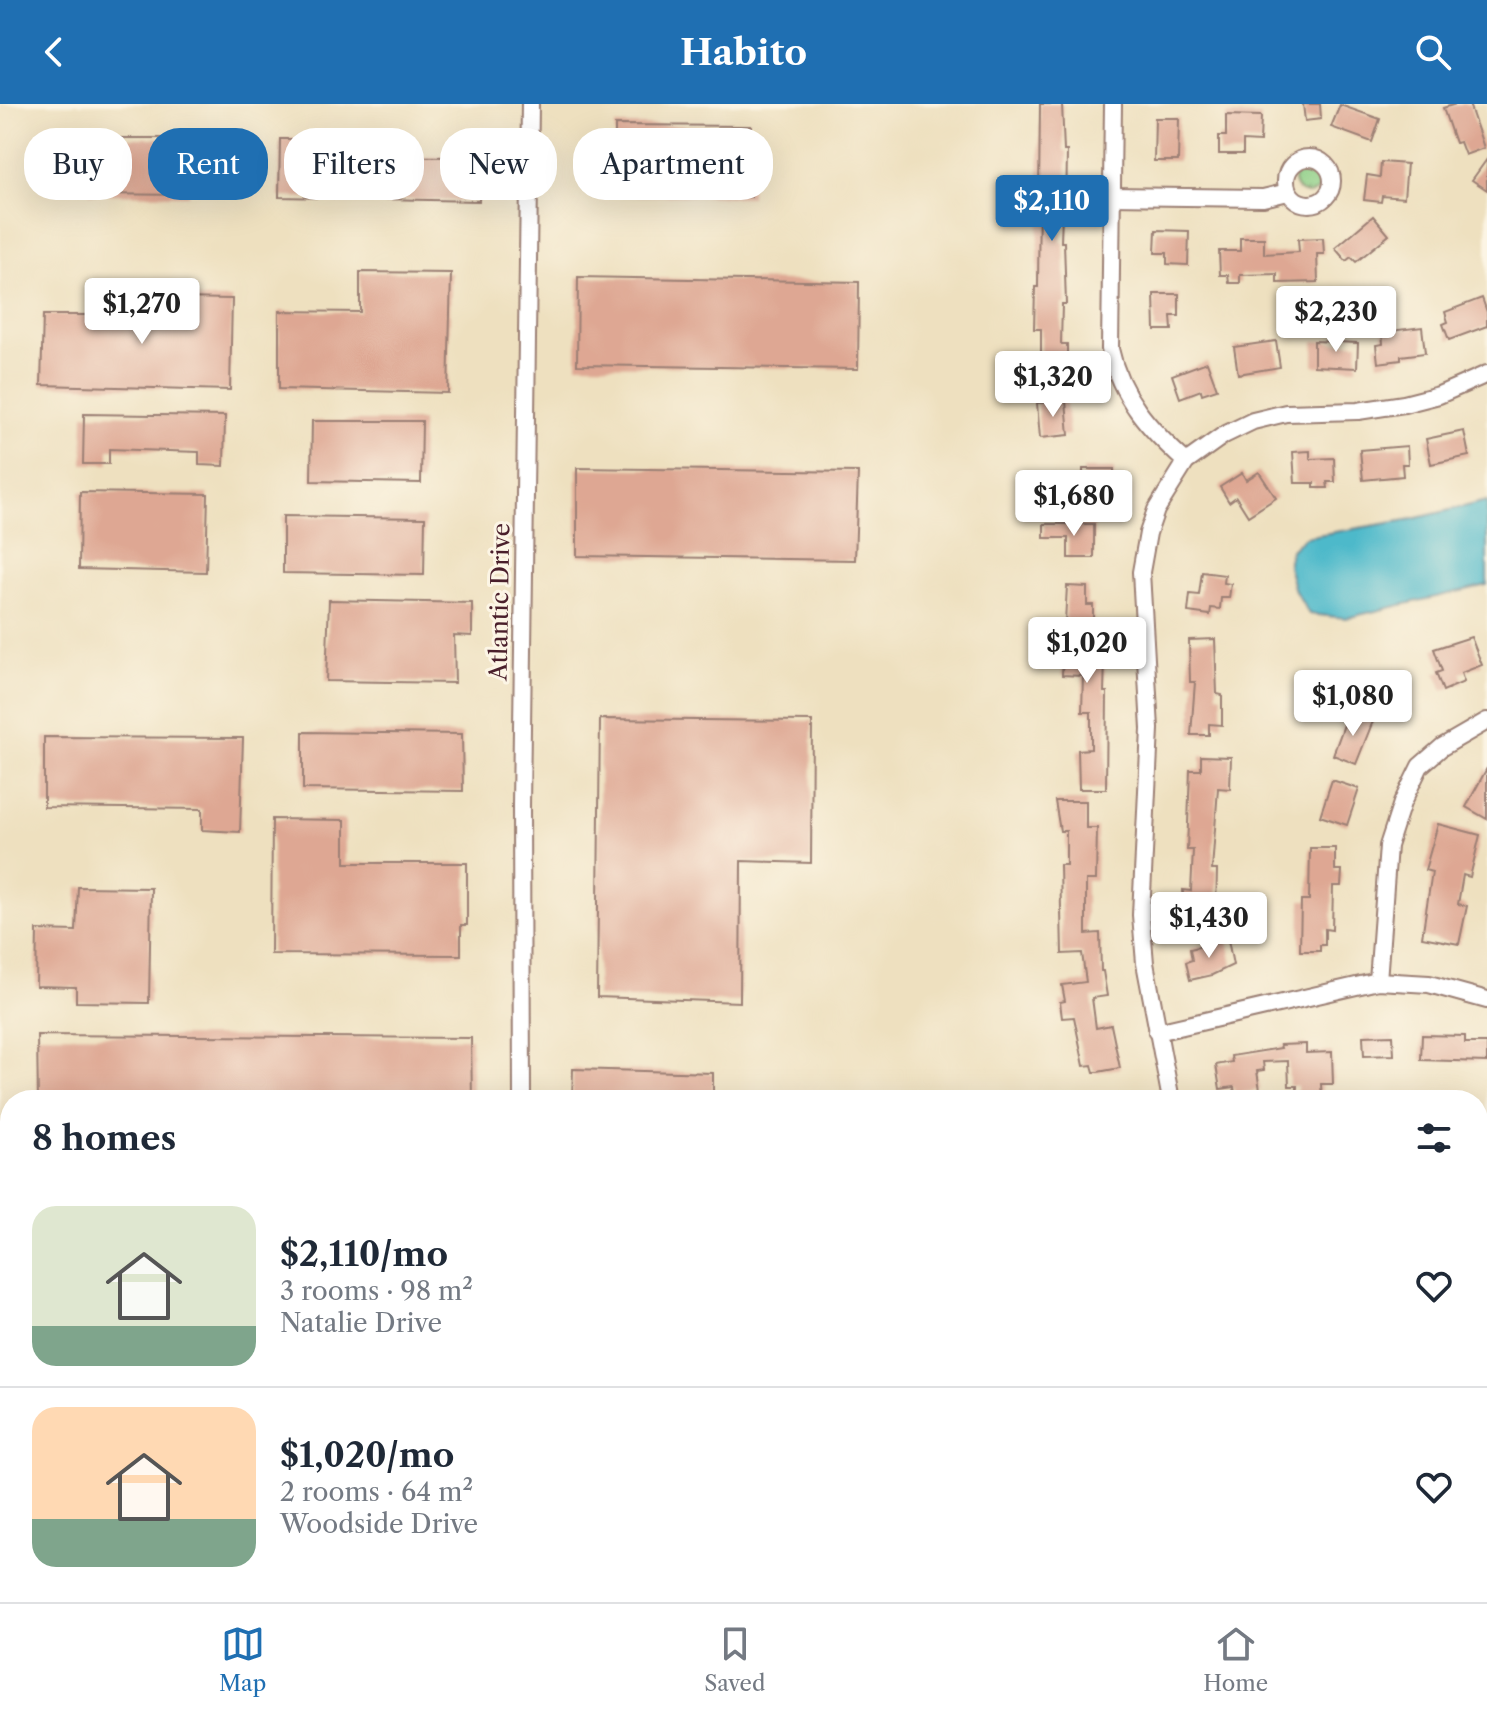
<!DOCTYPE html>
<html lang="en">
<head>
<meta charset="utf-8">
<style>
  body { margin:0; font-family:"Libre Caslon Text",serif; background:#f2f2f3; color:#1f2937; height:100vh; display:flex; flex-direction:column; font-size:30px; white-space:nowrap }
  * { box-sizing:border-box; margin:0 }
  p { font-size:26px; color:#747a83 }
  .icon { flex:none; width:44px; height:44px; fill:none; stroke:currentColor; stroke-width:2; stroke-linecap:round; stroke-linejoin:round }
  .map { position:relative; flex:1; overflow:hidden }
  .side { position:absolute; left:0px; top:986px; width:1488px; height:512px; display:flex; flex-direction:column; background:#fff; border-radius:32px 32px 0 0; box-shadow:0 8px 32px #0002 }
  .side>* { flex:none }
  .hud { position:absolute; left:24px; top:24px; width:800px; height:72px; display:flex; gap:16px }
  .price { position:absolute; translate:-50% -68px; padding:0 18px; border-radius:8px; background:#fff; color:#222; font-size:26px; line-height:52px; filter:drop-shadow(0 2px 4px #0008) }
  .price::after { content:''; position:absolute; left:50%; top:48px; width:24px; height:18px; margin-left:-12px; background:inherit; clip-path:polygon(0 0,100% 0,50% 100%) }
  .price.active { background:#1f6fb2; color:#fff }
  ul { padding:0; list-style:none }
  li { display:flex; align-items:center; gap:24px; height:200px; padding:0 32px }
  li+li { border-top:2px solid #e0e1e3 }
  li span { display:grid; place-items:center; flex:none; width:224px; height:160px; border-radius:24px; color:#555 }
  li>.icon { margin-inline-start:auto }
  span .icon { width:96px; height:96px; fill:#fffc; stroke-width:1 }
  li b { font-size:34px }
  h2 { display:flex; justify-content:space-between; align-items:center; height:96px; padding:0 32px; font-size:34px }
  .chip { padding:0 28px; border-radius:32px; background:#fff; box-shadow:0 8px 32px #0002; font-size:28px; line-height:72px }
  .chip.active { background:#1f6fb2; color:#fff }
  header { display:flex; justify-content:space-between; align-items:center; height:104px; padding:0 32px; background:#1f6fb2; color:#fff; font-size:36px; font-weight:800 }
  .tabs { display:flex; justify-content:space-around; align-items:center; height:112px; border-top:2px solid #e0e1e3; background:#fff; font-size:22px; color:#747a83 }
  .tabs a { display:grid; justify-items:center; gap:4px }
  .tabs .active { color:#1f6fb2 }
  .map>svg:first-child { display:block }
  .grass { fill:url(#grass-tufts); stroke:#6c7759; stroke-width:2 }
  .water { fill:#4eb9ca; stroke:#4c6c7a; stroke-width:2 }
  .building { fill:#dea793 }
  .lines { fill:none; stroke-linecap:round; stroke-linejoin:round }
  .minor-casing { stroke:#9c8075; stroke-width:20 }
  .minor { stroke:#fff; stroke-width:16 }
  .labels { text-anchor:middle; stroke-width:6; stroke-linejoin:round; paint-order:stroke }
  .street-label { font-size:24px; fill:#4a1f2b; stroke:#fcf5e5 }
</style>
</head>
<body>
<header><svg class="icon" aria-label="back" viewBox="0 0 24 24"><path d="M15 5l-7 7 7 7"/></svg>Habito<svg class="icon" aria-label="search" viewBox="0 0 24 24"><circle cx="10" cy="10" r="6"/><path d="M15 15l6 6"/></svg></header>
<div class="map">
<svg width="1487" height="1498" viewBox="0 0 1487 1498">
  <defs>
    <pattern id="grass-tufts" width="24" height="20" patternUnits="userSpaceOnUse" patternTransform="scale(2)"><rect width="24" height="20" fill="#8ecf87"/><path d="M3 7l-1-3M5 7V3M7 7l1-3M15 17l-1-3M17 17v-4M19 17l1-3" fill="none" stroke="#7cb175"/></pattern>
  </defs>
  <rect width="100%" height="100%" fill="#fcf5e5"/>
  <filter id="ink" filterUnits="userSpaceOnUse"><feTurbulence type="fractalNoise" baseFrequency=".0125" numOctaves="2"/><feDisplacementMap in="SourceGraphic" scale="16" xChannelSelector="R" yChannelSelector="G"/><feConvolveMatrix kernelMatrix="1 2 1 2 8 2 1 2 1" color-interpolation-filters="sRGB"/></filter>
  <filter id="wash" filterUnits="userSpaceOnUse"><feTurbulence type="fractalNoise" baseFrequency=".006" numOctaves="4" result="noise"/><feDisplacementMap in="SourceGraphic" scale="32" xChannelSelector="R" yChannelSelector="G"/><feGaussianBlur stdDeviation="1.8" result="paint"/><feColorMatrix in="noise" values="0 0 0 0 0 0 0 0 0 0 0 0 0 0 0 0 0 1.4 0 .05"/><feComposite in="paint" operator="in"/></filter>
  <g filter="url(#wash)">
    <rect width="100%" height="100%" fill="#eee0bf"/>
    <!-- grass -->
    <circle class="grass" cx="1308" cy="76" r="14"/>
    <!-- water -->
    <polygon class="water" points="1487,397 1487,481 1346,514 1309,510 1295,487 1288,462 1291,446 1305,433 1413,415"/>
    <g id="blocks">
      <!-- building -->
      <g class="building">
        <polygon points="1040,0 1062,0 1064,47 1067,47 1066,110 1062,110 1061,138 1064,138 1066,200 1062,200 1061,240 1067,240 1067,274 1041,274 1041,225 1034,225 1035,183 1038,183"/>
        <polygon points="1303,0 1320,0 1321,15 1305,17"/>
        <polygon points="1456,0 1469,0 1484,44 1465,51 1460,38 1455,39 1443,4"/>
        <polygon points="1340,1 1380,15 1372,38 1331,23"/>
        <polygon points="1226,11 1261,12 1260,38 1243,37 1243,50 1219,50 1219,32 1226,32"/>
        <polygon points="1155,14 1179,14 1178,57 1154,57"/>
        <polygon points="615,21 751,22 751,93 615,91"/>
        <polygon points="90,34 190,34 188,91 90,90"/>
        <polygon points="280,35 305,35 304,52 460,53 461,64 480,65 479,97 279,93"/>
        <polygon points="1487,55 1487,86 1472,76"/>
        <polygon points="1381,58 1407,60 1404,94 1382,92 1381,98 1364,96 1367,71 1380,73"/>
        <polygon points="1373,112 1389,131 1356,158 1351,153 1346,157 1335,144"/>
        <polygon points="1156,126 1189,127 1188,161 1167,160 1167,149 1155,149"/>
        <polygon points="1240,134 1264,134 1264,150 1299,148 1298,135 1323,134 1324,150 1317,150 1318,178 1277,179 1277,170 1240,171 1240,179 1229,179 1228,171 1220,171 1219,147 1240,147"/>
        <polygon points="360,168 451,169 448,289 279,285 279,207 360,208"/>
        <polygon points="578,173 859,178 858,265 577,261"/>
        <polygon points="1154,190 1179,190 1179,212 1171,212 1172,226 1155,226"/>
        <polygon points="125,193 232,195 230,286 41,281 43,211 124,211"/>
        <polygon points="1482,194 1487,208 1487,222 1449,236 1443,220 1448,218 1445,208"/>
        <polygon points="1422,223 1425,249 1401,252 1401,256 1378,259 1376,241 1383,240 1382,228"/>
        <polygon points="1276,237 1280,263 1238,270 1234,243"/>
        <polygon points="1314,237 1358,239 1357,264 1314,262"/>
        <polygon points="1207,258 1217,285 1202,290 1201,286 1180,294 1172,271"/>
        <polygon points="1066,297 1069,331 1040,334 1037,299"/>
        <polygon points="84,310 225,312 224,362 199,361 199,348 109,345 109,360 83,360"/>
        <polygon points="312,317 422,317 421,379 311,377"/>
        <polygon points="1464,327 1469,352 1431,360 1426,335"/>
        <polygon points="1407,342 1408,360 1402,360 1403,372 1363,376 1360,346"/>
        <polygon points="1310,347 1310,355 1334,354 1335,378 1327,378 1328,384 1314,384 1314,379 1295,379 1293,348"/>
        <polygon points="577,364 858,368 855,456 577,452"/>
        <rect x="1083" y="365" width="31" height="35"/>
        <polygon points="1259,368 1276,394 1248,412 1236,393 1229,398 1220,383 1242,369 1246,376"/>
        <polygon points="80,388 208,390 206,468 79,465"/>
        <polygon points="283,412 425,414 424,471 283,469"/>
        <polygon points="1044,420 1094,420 1094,454 1068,454 1068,434 1044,434"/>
        <polygon points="1202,468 1225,471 1224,479 1231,480 1229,494 1221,494 1220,505 1211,504 1210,511 1188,508 1190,490 1199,491"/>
        <polygon points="1067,482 1087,483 1087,501 1093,501 1093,554 1105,554 1104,588 1107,588 1106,685 1079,685 1078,646 1091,645 1091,608 1082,608 1083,572 1062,571"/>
        <polygon points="329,496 472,499 472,532 454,531 455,579 326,577"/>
        <polygon points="1471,533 1482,561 1461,569 1464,578 1443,587 1436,569 1442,567 1434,545"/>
        <polygon points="1215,535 1217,590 1222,591 1222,621 1209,620 1209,631 1191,631 1195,578 1190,578 1189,536"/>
        <polygon points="1348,610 1373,617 1356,660 1333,651"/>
        <polygon points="600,615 812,617 811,759 741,757 740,898 597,893"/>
        <polygon points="303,628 462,630 463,687 303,685"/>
        <polygon points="44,633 243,634 240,728 202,726 202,705 44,703"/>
        <polygon points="1201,652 1231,653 1230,685 1218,684 1212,766 1217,766 1216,805 1201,804 1200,811 1183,810 1183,786 1191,787 1193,746 1187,746 1190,666 1201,666"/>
        <polygon points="1487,664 1487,715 1466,703"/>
        <polygon points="1332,676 1359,685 1347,721 1320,712"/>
        <polygon points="1055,697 1086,697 1086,724 1097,724 1096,776 1086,776 1086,830 1100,829 1101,867 1103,867 1107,892 1092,894 1096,924 1111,921 1120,964 1098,968 1094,968 1092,961 1084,962 1074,913 1062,914 1060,898 1065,897 1062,881 1086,878 1082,849 1062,850 1060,761 1066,761 1066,727 1060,727"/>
        <polygon points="272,715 345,716 345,759 467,759 467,821 461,821 461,851 271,850"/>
        <polygon points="1438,720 1480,731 1470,773 1463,771 1458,800 1467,802 1459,840 1422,833 1432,768 1425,766"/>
        <polygon points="1310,744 1335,744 1335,766 1342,766 1341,782 1333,782 1332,826 1325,825 1325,841 1320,841 1320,847 1300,847 1301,796 1309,796"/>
        <polygon points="78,783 151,784 149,899 76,898 76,883 36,882 37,826 76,827"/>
        <polygon points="1228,836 1233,861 1212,871 1190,876 1186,858 1192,856 1190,845"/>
        <polygon points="37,931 471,934 472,996 38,996"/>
        <polygon points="1393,931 1394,951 1364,952 1363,932"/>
        <polygon points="1422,931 1465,932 1465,939 1487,939 1487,958 1421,956"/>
        <polygon points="1306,940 1306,949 1332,948 1333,980 1321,980 1322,996 1308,996 1308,991 1297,991 1297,982 1289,982 1288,957 1263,958 1264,966 1257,967 1260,986 1235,990 1234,983 1220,985 1216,961 1232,958 1231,952 1281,944 1280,941"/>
        <polygon points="573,965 713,969 713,996 572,996"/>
      </g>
    </g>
  </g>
  <g filter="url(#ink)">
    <use href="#blocks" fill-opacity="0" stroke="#9c8075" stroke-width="2"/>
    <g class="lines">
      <!-- minor casing -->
      <g class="minor-casing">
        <g id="minor">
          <path d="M1113 0 1110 245C1120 293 1150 326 1186 358"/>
          <circle cx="1309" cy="77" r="23"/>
          <polyline points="1110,92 1263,94 1288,88"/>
          <polyline points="1378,877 1388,742 1402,699 1420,662 1442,643 1487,617"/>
          <polyline points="1157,928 1378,877 1429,880 1487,896"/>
          <polyline points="522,996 521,702 530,0"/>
          <polyline points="1171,996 1145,859 1141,811 1150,625 1141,468 1148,429 1156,406 1186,358 1224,331 1253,317 1286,309 1358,307 1404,300 1439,291 1487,270"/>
          <polyline points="1478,1247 1487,1247"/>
          <polyline points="0,1272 10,1272"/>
          <polyline points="1478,1434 1487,1434"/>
          <polyline points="1350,1498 1350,1488"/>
        </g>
      </g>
      <!-- minor -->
      <use href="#minor" class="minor"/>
    </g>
  </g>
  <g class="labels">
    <!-- street labels -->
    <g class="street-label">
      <text transform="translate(500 498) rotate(-89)" y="8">Atlantic Drive</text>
    </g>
  </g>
</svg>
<b class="price active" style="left:1052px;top:139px">$2,110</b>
<b class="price" style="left:142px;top:242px">$1,270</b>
<b class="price" style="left:1336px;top:250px">$2,230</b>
<b class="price" style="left:1053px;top:315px">$1,320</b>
<b class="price" style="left:1074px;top:434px">$1,680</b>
<b class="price" style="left:1087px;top:581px">$1,020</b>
<b class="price" style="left:1353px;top:634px">$1,080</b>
<b class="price" style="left:1209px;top:856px">$1,430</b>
<div class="hud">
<a class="chip">Buy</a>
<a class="chip active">Rent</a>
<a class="chip">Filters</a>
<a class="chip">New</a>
<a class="chip">Apartment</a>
</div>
<section class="side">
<h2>8 homes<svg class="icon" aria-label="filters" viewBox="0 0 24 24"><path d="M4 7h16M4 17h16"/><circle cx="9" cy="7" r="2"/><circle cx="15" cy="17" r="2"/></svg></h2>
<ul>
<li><span style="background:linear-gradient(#dfe7d0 75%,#7fa58c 0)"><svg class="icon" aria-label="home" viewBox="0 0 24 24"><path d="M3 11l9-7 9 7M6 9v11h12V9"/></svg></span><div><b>$2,110/mo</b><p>3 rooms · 98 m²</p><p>Natalie Drive</p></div><svg class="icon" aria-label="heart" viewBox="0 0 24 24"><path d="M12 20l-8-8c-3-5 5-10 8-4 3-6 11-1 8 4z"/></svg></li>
<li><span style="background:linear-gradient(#ffd9b3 70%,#7fa58c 0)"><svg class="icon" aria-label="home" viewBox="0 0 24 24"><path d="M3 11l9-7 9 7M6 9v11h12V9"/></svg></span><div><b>$1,020/mo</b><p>2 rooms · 64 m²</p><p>Woodside Drive</p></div><svg class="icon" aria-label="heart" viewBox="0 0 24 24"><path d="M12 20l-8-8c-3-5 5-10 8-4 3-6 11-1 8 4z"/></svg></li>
</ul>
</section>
</div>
<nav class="tabs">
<a class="active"><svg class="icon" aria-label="map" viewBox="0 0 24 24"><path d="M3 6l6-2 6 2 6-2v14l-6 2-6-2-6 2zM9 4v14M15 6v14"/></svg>Map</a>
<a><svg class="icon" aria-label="saved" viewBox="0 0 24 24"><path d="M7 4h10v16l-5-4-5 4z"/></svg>Saved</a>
<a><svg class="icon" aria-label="home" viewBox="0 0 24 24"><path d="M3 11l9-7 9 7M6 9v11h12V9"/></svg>Home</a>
</nav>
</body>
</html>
